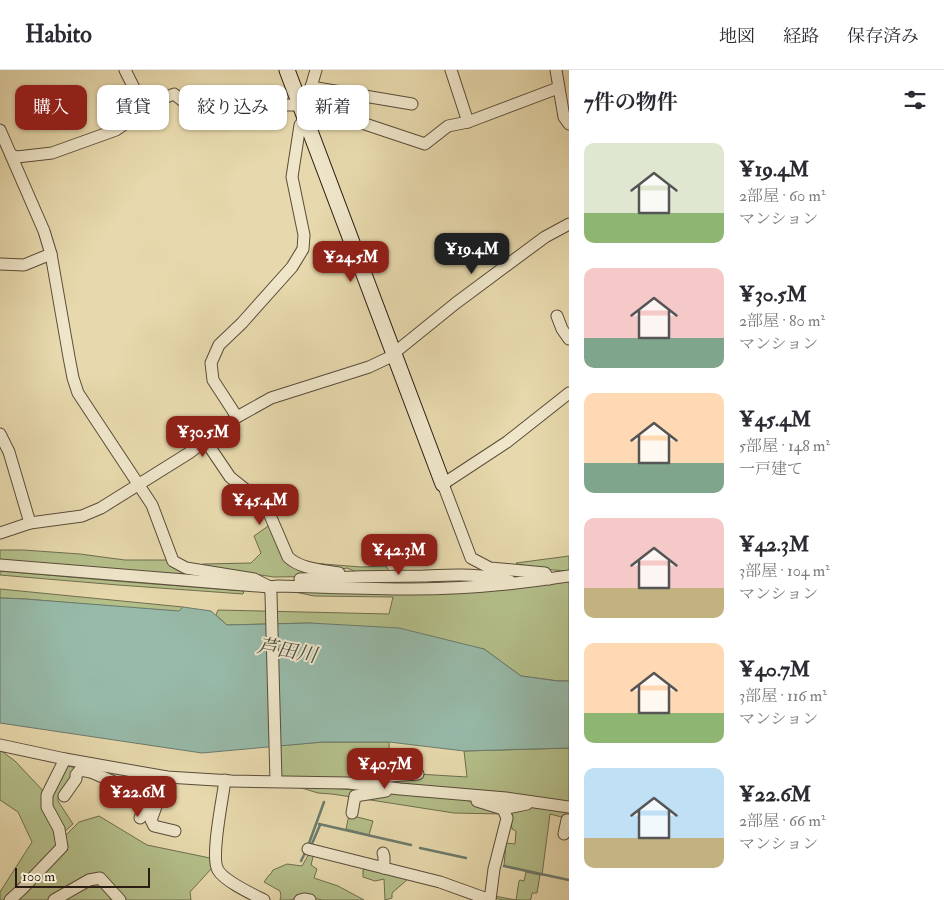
<!DOCTYPE html>
<html lang="ja">
<head>
<meta charset="utf-8">
<style>
  body { margin:0; font-family:"IM FELL Double Pica","Noto Serif JP",serif; background:#f2f2f3; color:#2b2b33; height:100vh; display:flex; flex-direction:column; font-size:19px; white-space:nowrap }
  * { box-sizing:border-box; margin:0 }
  p { font-size:16px; color:#7c7c81 }
  .icon { flex:none; width:28px; height:28px; fill:none; stroke:currentColor; stroke-width:2; stroke-linecap:round; stroke-linejoin:round }
  .map { position:relative; flex:1; overflow:hidden }
  .details { display:flex; flex-direction:column; background:#fff; width:375px }
  .details>* { flex:none }
  .guide { position:absolute; left:15px; top:15px; width:475px; height:45px; display:flex; gap:10px }
  .scale { position:absolute; left:15px; bottom:12px; width:135px; box-sizing:border-box; padding-left:5px; border:2px solid #2a1d14; border-top:0; font-size:14px; line-height:18px; white-space:nowrap; color:#2a1d14; -webkit-text-stroke:4px #efe6ca; paint-order:stroke }
  .price { position:absolute; translate:-50% -42px; padding:0 11px; border-radius:10px; background:#8f2418; color:#fff; font-size:16px; line-height:32px; filter:drop-shadow(0 1px 2px #0008) }
  .price::after { content:''; position:absolute; left:50%; top:30px; width:15px; height:11px; margin-left:-8px; background:inherit; clip-path:polygon(0 0,100% 0,50% 100%) }
  .price.on { background:#222; color:#fff }
  ul { padding:0; list-style:none }
  li { display:flex; align-items:center; gap:15px; height:125px; padding:0 15px }
  li span { display:grid; place-items:center; flex:none; width:140px; height:100px; border-radius:10px; color:#555 }
  li>.icon { margin-inline-start:auto }
  span .icon { width:60px; height:60px; fill:#fffc; stroke-width:1 }
  li b { font-size:21px }
  h2 { display:flex; justify-content:space-between; align-items:center; height:60px; padding:0 15px; font-size:21px }
  .tag { padding:0 18px; border-radius:10px; background:#fff; box-shadow:0 1px 4px #0004; font-size:18px; line-height:45px }
  .tag.on { background:#8f2418; color:#fff }
  header { display:flex; align-items:center; gap:30px; box-sizing:border-box; height:70px; padding:0 25px; background:#fff; border-bottom:1px solid #e1e1e2 }
  header strong { font-size:24px }
  nav { display:flex; gap:28px; margin-inline-start:auto; font-size:18px }
  main { display:flex; flex:1; min-height:0 }
  .map>svg:first-child { display:block }
  .green { fill:#b4bf8a; stroke:#6f6e4f }
  .water { fill:#97baa9; stroke:#6b7b6d }
  .lines { fill:none; stroke-linecap:round; stroke-linejoin:round }
  .stream { stroke:#6b7b6d; stroke-width:2.5 }
  .street-casing { stroke:#594c3a; stroke-width:13 }
  .secondary-casing { stroke:#2a1d14; stroke-width:17 }
  .street { stroke:#efe6ca; stroke-width:11 }
  .secondary { stroke:#efe6ca; stroke-width:15 }
  .labels { text-anchor:middle; stroke-width:4; stroke-linejoin:round; paint-order:stroke }
  .water-label { font-size:20px; font-style:italic; fill:#4b4c41; stroke:#efe6ca }
</style>
</head>
<body>
<header>
<strong>Habito</strong>
<nav><a>地図</a><a>経路</a><a>保存済み</a></nav>
</header>
<main>
<div class="map">
<svg width="569" height="830" viewBox="0 0 569 830">
  <rect width="100%" height="100%" fill="#e7d9ad"/>
  <filter id="stains"><feTurbulence type="fractalNoise" baseFrequency=".004" numOctaves="4"/><feColorMatrix values="0 0 0 0 .2 0 0 0 0 .09 0 0 0 0 .02 0 0 0 .5 -.17"/></filter>
  <radialGradient id="worn" r=".72"><stop offset=".6" stop-color="#630" stop-opacity="0"/><stop offset="1" stop-color="#630" stop-opacity=".3"/></radialGradient>
  <!-- green -->
  <g class="green">
    <polygon points="271,454 284,487 337,506 274,507 200,496 203,494 251,493 261,483 254,466"/>
    <polygon points="0,480 23,480 80,484 125,490 168,490 243,510 0,492"/>
    <polygon points="569,486 569,501 553,500 517,494 516,493"/>
    <polygon points="311,493 361,497 386,496 390,502 361,504 347,498 342,499"/>
    <polygon points="0,501 128,512 244,521 243,524 118,515 0,505"/>
    <polygon points="569,511 569,611 558,611 521,606 484,579 310,553 227,555 216,545 218,540 389,544 393,527 314,526 290,521"/>
    <polygon points="0,519 183,537 180,542 25,529 0,528"/>
    <polygon points="323,672 389,672 390,706 418,704 467,707 464,681 569,678 569,749 550,744 542,805 504,796 506,773 515,774 516,761 512,759 510,745 469,725 279,707 275,676"/>
    <polygon points="0,680 15,691 47,725 43,742 58,766 67,764 79,752 99,746 147,775 210,788 212,798 190,822 191,830 0,830 0,822 32,772 18,742 0,730"/>
    <polygon points="68,696 76,698 70,711 58,726 58,731 73,754 63,763 49,735 55,717"/>
    <polygon points="126,707 160,713 155,727 122,718"/>
    <polygon points="292,715 456,728 478,733 502,744 454,743 332,724 318,723"/>
    <polygon points="349,745 373,751 369,765 346,759"/>
    <polygon points="310,782 314,783 311,795 317,799 314,808 338,816 364,830 322,830 304,826 290,830 280,830 281,826 280,821 264,812 269,805 270,805 273,800 287,794 302,796"/>
    <polygon points="366,798 408,809 392,823 392,828 385,830 384,809 375,811 363,807 363,800"/>
    <polygon points="526,802 540,805 537,823 532,823 531,829 530,830 503,830 494,828 494,826 516,830 519,811 520,810 524,811"/>
  </g>
  <!-- water -->
  <polygon class="water" points="0,528 25,529 179,541 183,537 211,541 227,555 310,553 399,558 484,579 521,606 558,611 569,611 569,678 464,681 389,672 323,672 202,683 0,653"/>
  <g class="lines">
    <!-- stream -->
    <g class="stream">
      <polyline points="319,754 411,775"/>
      <polyline points="308,776 324,732"/>
      <polyline points="311,776 320,755"/>
      <polyline points="420,778 466,788"/>
      <polyline points="301,791 306,781"/>
      <polyline points="504,796 569,810"/>
    </g>
    <!-- street casing -->
    <g class="street-casing">
      <g id="street">
        <polyline points="125,0 145,40"/>
        <polyline points="451,0 468,52"/>
        <polyline points="556,0 564,47 569,54"/>
        <polyline points="311,17 412,34"/>
        <polyline points="301,35 311,17 316,0"/>
        <polyline points="0,60 44,161 51,184 69,287 73,308 78,323 152,435 173,491 186,498 254,509 270,517"/>
        <polyline points="11,85 17,87 52,83 116,60 159,30 174,24 194,40 209,42 262,33 288,35 301,35 308,39 335,44 425,74 448,56 468,52 558,18"/>
        <polyline points="0,194 24,195 51,184"/>
        <polyline points="557,246 562,259 569,269"/>
        <polyline points="237,347 213,310 211,293 219,275 242,253 292,197 303,179 304,165 292,107 300,55 305,50"/>
        <polyline points="0,364 9,382 30,453"/>
        <path d="M205 370 230 407 266 436 288 487C300 499 323 500 339 503"/>
        <polyline points="0,463 30,453 82,446 101,438 189,383 237,347 271,328 369,297 388,288 456,233 545,167 569,154"/>
        <path d="M0 495 270 517 278 516C323 517 368 519 412 519 465 519 517 514 569 506"/>
        <path d="M300 509C341 507 382 506 423 506 451 505 483 503 510 511"/>
        <polyline points="549,509 545,503 490,498 471,488 443,414 507,372 569,323"/>
        <polyline points="270,517 271,524 276,711"/>
        <polyline points="0,675 65,689 167,707 232,711 348,713 400,719 506,728 569,737"/>
        <polyline points="91,702 114,712"/>
        <polyline points="167,707 151,750 154,756 175,761"/>
        <path d="M225 710C223 728 210 787 218 800 224 811 252 824 264 830"/>
        <polyline points="360,710 390,706 418,704"/>
        <polyline points="64,726 76,709 76,705 80,700 91,702 92,694"/>
        <polyline points="477,731 503,739 527,734"/>
        <polyline points="352,743 355,726 386,721"/>
        <polyline points="140,748 156,734"/>
        <polyline points="564,764 567,750 569,750"/>
        <polyline points="308,779 440,812 490,830 494,799 507,748 503,739"/>
        <polyline points="383,783 384,787 384,798"/>
        <polyline points="10,830 22,819 62,777 59,759 47,737 47,725 65,689"/>
        <polyline points="54,830 89,810 100,808 120,830"/>
        <polyline points="300,830 304,829 310,830"/>
      </g>
    </g>
    <!-- secondary casing -->
    <g class="secondary-casing">
      <polyline id="secondary" points="287,0 443,414"/>
    </g>
    <!-- street -->
    <use href="#street" class="street"/>
    <!-- secondary -->
    <use href="#secondary" class="secondary"/>
  </g>
  <g class="labels">
    <!-- water labels -->
    <g class="water-label">
      <text transform="translate(287 580) rotate(10)" y="7">芦田川</text>
    </g>
  </g>
  <rect width="100%" height="100%" filter="url(#stains)"/>
  <rect width="100%" height="100%" fill="url(#worn)"/>
</svg>
<div class="scale">100 m</div>
<b class="price on" style="left:472px;top:205px">¥19.4M</b>
<b class="price" style="left:351px;top:213px">¥24.5M</b>
<b class="price" style="left:203px;top:388px">¥30.5M</b>
<b class="price" style="left:260px;top:456px">¥45.4M</b>
<b class="price" style="left:399px;top:506px">¥42.3M</b>
<b class="price" style="left:385px;top:720px">¥40.7M</b>
<b class="price" style="left:138px;top:748px">¥22.6M</b>
<div class="guide">
<a class="tag on">購入</a>
<a class="tag">賃貸</a>
<a class="tag">絞り込み</a>
<a class="tag">新着</a>
</div>
</div>
<section class="details">
<h2>7件の物件<svg class="icon" aria-label="filters" viewBox="0 0 24 24"><path d="M4 7h16M4 17h16"/><circle cx="9" cy="7" r="2"/><circle cx="15" cy="17" r="2"/></svg></h2>
<ul>
<li><span style="background:linear-gradient(#dfe7d0 70%,#8fb573 0)"><svg class="icon" aria-label="home" viewBox="0 0 24 24"><path d="M3 11l9-7 9 7M6 9v11h12V9"/></svg></span><div><b>¥19.4M</b><p>2部屋 · 60 m²</p><p>マンション</p></div></li>
<li><span style="background:linear-gradient(#f6c9c9 70%,#7fa58c 0)"><svg class="icon" aria-label="home" viewBox="0 0 24 24"><path d="M3 11l9-7 9 7M6 9v11h12V9"/></svg></span><div><b>¥30.5M</b><p>2部屋 · 80 m²</p><p>マンション</p></div></li>
<li><span style="background:linear-gradient(#ffd9b3 70%,#7fa58c 0)"><svg class="icon" aria-label="home" viewBox="0 0 24 24"><path d="M3 11l9-7 9 7M6 9v11h12V9"/></svg></span><div><b>¥45.4M</b><p>5部屋 · 148 m²</p><p>一戸建て</p></div></li>
<li><span style="background:linear-gradient(#f6c9c9 70%,#c2b280 0)"><svg class="icon" aria-label="home" viewBox="0 0 24 24"><path d="M3 11l9-7 9 7M6 9v11h12V9"/></svg></span><div><b>¥42.3M</b><p>3部屋 · 104 m²</p><p>マンション</p></div></li>
<li><span style="background:linear-gradient(#ffd9b3 70%,#8fb573 0)"><svg class="icon" aria-label="home" viewBox="0 0 24 24"><path d="M3 11l9-7 9 7M6 9v11h12V9"/></svg></span><div><b>¥40.7M</b><p>3部屋 · 116 m²</p><p>マンション</p></div></li>
<li><span style="background:linear-gradient(#bfe0f5 70%,#c2b280 0)"><svg class="icon" aria-label="home" viewBox="0 0 24 24"><path d="M3 11l9-7 9 7M6 9v11h12V9"/></svg></span><div><b>¥22.6M</b><p>2部屋 · 66 m²</p><p>マンション</p></div></li>
</ul>
</section>
</main>
</body>
</html>
